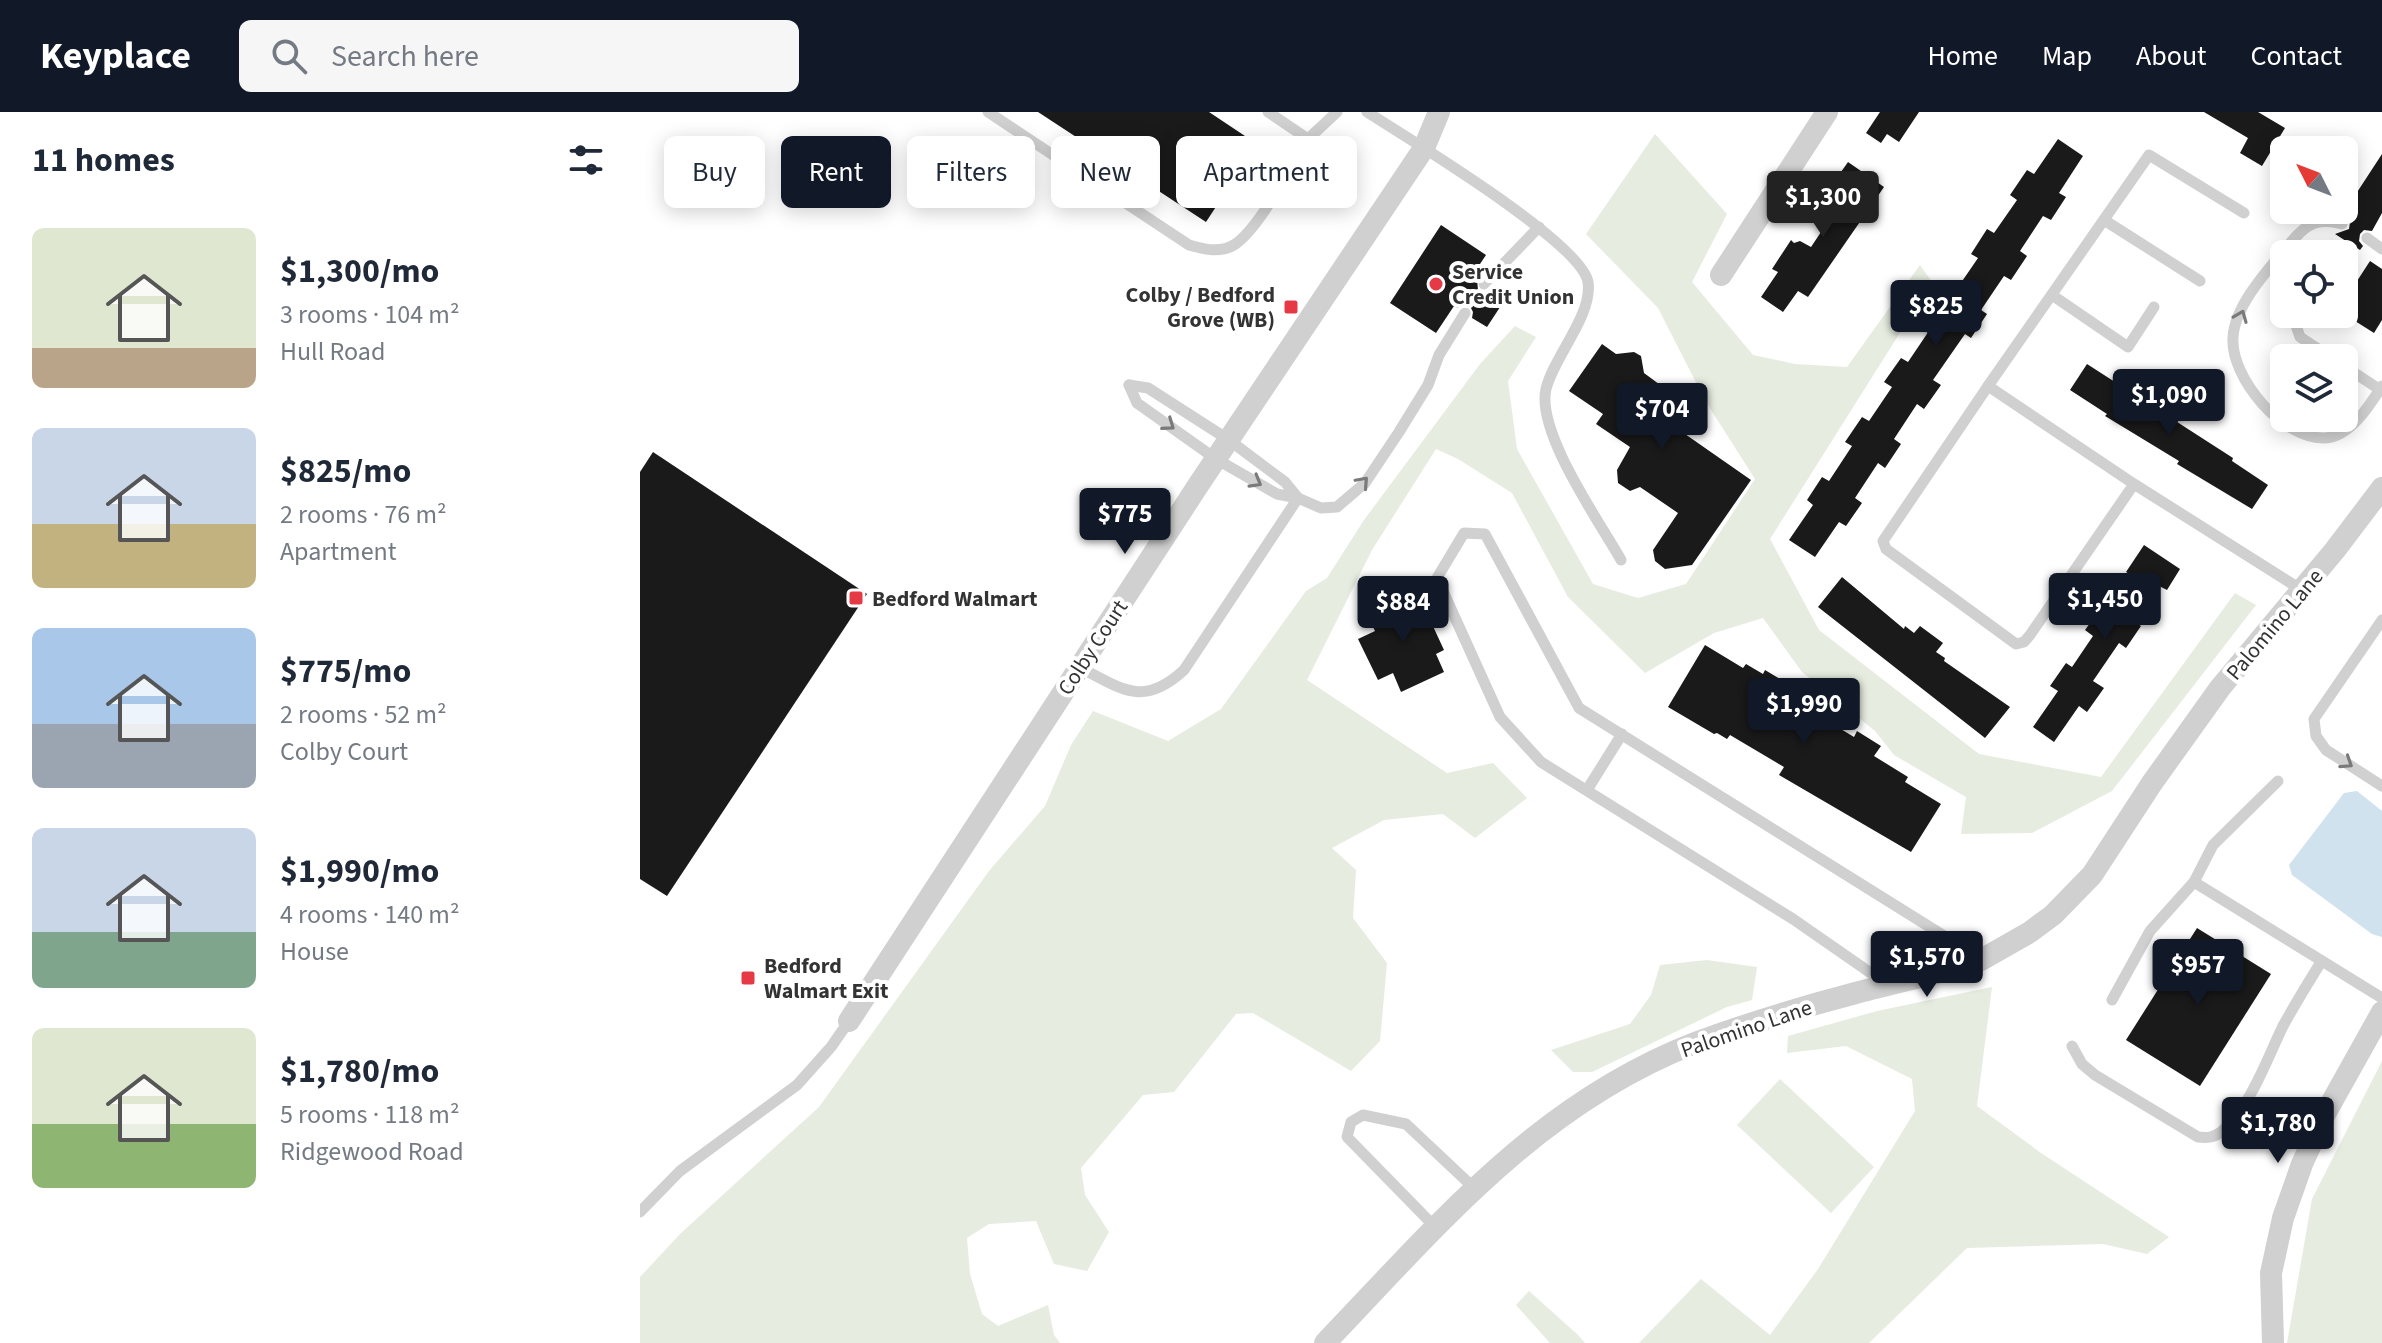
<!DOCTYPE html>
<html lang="en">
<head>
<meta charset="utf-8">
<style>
  body { margin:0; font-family:"Source Sans 3",sans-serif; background:#f6f6f7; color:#1f2937; height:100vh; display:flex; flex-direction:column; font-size:30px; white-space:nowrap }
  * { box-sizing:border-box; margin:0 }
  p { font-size:26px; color:#747a83 }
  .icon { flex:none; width:44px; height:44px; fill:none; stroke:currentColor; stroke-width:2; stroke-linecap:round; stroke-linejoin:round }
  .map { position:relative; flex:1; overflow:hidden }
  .sheet { display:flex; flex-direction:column; background:#fff; width:640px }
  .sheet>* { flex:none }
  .top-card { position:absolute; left:24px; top:24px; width:760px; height:72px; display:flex; gap:16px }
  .needle { width:52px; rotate:312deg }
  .fabs { position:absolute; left:1630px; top:24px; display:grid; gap:16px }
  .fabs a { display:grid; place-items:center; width:88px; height:88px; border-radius:12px; background:#fff; box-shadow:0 4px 20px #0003; font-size:40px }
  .price { position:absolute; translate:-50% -68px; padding:0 18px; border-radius:8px; background:#111827; color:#fff; font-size:26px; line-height:52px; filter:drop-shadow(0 2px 4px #0008) }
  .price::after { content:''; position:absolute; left:50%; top:48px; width:24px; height:18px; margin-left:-12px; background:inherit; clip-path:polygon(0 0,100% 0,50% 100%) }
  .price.selected { background:#222; color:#fff }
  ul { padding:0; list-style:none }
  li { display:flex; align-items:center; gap:24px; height:200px; padding:0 32px }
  li span { display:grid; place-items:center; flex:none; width:224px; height:160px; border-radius:12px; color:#555 }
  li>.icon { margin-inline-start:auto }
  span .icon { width:96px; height:96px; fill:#fffc; stroke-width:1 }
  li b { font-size:34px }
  h2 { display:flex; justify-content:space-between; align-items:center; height:96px; padding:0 32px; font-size:34px }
  .chip { padding:0 28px; border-radius:12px; background:#fff; box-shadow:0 4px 20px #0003; font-size:28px; line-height:72px }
  .chip.selected { background:#111827; color:#fff }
  header { display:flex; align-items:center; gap:48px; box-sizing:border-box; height:112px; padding:0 40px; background:#111827; color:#fff }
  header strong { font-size:38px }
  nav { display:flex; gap:44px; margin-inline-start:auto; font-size:28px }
  .search { width:560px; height:72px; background:#f6f6f7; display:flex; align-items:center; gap:20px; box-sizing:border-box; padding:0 28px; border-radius:12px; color:#747a83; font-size:30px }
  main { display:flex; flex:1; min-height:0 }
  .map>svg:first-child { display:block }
  .green { fill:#e6ecdf }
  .water { fill:#cfe2ee }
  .building { fill:#1a1a1a }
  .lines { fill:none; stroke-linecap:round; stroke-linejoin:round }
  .service { stroke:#d0d0d0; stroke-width:11 }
  .minor { stroke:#d0d0d0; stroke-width:22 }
  .oneway { stroke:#7a7a7a }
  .poi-dot { fill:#e63946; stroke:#fff; stroke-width:3 }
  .labels { text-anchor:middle; stroke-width:8; stroke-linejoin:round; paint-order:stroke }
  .poi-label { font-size:22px; font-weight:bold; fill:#333; stroke:#fff; text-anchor:start }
  .street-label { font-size:22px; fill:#333; stroke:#fff }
</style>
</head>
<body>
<header>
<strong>Keyplace</strong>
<div class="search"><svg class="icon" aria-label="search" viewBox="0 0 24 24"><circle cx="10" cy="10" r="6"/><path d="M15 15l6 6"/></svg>Search here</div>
<nav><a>Home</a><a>Map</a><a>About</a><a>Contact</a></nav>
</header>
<main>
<section class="sheet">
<h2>11 homes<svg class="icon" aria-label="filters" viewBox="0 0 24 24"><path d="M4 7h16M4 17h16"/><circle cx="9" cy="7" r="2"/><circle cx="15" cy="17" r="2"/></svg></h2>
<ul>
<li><span style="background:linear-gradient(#dfe7d0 75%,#b9a48a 0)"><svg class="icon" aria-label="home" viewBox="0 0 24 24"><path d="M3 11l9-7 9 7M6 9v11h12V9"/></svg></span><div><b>$1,300/mo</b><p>3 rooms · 104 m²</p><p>Hull Road</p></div></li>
<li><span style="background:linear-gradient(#c9d6e8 60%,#c2b280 0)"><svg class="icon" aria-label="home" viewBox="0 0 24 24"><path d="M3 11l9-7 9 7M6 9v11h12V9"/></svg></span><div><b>$825/mo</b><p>2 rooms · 76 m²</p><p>Apartment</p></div></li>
<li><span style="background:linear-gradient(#a9c7e8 60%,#9aa5b1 0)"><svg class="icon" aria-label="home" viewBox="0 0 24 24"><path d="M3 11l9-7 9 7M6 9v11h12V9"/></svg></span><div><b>$775/mo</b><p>2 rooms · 52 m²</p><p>Colby Court</p></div></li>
<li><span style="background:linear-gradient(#c9d6e8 65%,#7fa58c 0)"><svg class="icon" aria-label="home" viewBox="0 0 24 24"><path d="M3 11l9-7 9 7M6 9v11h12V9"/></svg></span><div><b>$1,990/mo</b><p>4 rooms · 140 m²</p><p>House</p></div></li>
<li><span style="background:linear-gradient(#dfe7d0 60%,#8fb573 0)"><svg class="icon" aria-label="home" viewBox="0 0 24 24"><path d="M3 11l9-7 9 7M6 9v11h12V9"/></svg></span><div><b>$1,780/mo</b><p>5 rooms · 118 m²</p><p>Ridgewood Road</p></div></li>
</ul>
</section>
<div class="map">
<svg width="1742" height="1231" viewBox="0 0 1742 1231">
  <rect width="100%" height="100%" fill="#fff"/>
  <!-- green -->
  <g class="green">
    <polygon points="1015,22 1087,102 1052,170 1113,243 1155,252 1207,255 1280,153 1292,170 1130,427 1179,518 1339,642 1461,665 1595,481 1616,493 1472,679 1392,721 1321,722 1326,685 1254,643 1235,619 1162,560 1123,506 1074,521 1005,561 928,485 872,381 818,347 796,337 732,438 667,568 807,661 853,651 887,686 835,726 803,702 744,708 692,736 716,758 713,806 747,851 740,929 711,959 613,901 596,902 534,980 503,983 441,1056 445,1083 469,1120 447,1159 414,1152 396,1109 349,1112 327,1126 330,1162 342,1202 358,1214 408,1193 414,1223 420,1231 0,1231 0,1165 40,1122 179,995 349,759 405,694 431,633 453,599 528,629 581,597 666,479 687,466 724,408 840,252 875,214 896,225 868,269 877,337 953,472 998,486 1046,472 1115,367 1066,290 1018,196 946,122"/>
    <polygon points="1067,848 1117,855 1112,888 1087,895 952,960 933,960 911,938 990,912 1011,883 1020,853"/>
    <polygon points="1352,875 1337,994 1401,1041 1529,1125 1507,1142 1463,1132 1327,1136 1229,1231 999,1231 1061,1167 1130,1223 1178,1157 1275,999 1272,967 1206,934 1147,941 1148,924 1237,899"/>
    <polygon points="1742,949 1742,1231 1647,1231 1672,1087"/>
    <polygon points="1140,967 1234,1055 1191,1101 1097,1013"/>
    <polygon points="889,1179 938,1223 945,1231 910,1231 876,1193"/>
  </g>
  <!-- water -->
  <polygon class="water" points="1717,679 1742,699 1742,825 1732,822 1652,763 1649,753 1704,681"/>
  <!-- building -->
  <g class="building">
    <polygon points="398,0 569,0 617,32 566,110"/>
    <polygon points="1240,0 1279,0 1259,30 1247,22 1241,31 1226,21"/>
    <polygon points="1564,0 1618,0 1645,16 1622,54 1600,41 1608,26"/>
    <polygon points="1418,27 1443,44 1419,81 1426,85 1411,108 1403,104 1380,139 1387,144 1371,168 1364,164 1341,198 1347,202 1331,226 1325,222 1293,268 1301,273 1284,297 1277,292 1254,327 1261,332 1245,356 1238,351 1215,386 1222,391 1206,414 1199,410 1175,445 1149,428 1173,393 1167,388 1182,365 1189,369 1212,334 1205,330 1222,305 1229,309 1252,275 1244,270 1261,246 1268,250 1299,204 1292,200 1308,176 1314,181 1338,146 1331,142 1347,117 1354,121 1377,88 1370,83 1387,58 1394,62"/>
    <polygon points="1742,42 1742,101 1732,119 1724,118 1720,122 1719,129 1723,134 1720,138 1695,122 1709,117 1710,110 1707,105 1714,94 1710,91"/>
    <polygon points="1208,50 1244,75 1168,185 1158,179 1143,200 1121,185 1138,160 1132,157 1151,128 1154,131 1160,129 1171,135 1201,90 1187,80"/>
    <polygon points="801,113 846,143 832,164 837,167 838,178 846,180 851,177 866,186 847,215 832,206 833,200 830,194 824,193 818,196 814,194 796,221 750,191"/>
    <polygon points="1730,149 1742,157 1742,208 1734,221 1704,202 1704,189"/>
    <polygon points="962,232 976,242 994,240 1001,244 1004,261 1027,278 1053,271 1060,301 1045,322 1111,368 1052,453 1025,457 1015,449 1013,438 1038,401 1000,375 990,379 978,371 977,358 990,335 956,312 963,302 929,279"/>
    <polygon points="1447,252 1593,346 1592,349 1628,373 1612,397 1537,352 1539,349 1465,304 1467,302 1430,278"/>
    <polygon points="13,340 227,482 27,784 0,767 0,360"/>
    <polygon points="1504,433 1540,457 1527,478 1519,474 1495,510 1501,514 1486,536 1479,531 1453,569 1464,576 1447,600 1439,594 1414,630 1393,615 1418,579 1410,574 1426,551 1432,555 1453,524 1445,518 1463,493 1470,495 1491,463 1486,460"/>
    <polygon points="1202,465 1264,517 1265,514 1274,521 1280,514 1303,531 1296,540 1305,546 1304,549 1370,595 1345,626 1178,495"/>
    <polygon points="767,482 776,501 785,497 804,538 796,542 804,560 761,580 753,561 738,568 718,527 735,519 726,501"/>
    <polygon points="1065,533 1103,556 1106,552 1123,562 1125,558 1167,583 1161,593 1214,625 1217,619 1241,634 1234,644 1268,665 1265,670 1301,692 1271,740 1139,663 1144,655 1090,623 1087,627 1077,621 1074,622 1028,595"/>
    <polygon points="1557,816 1631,862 1560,974 1486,928"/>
  </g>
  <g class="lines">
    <!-- service -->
    <g class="service">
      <path d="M348 0 549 133C563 137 578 141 592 134 617 121 651 54 668 27L628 0"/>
      <path d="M727 0C767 26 941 130 948 170 953 203 914 244 906 277 896 320 959 409 981 448"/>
      <polyline points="668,27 697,0"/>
      <polyline points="1464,108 1560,169"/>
      <path d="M1702 112C1671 103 1661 118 1642 141 1624 162 1595 195 1593 225 1590 266 1643 328 1685 326 1710 325 1730 293 1742 274"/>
      <polyline points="1727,126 1742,137"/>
      <polyline points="1638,146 1644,171"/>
      <polyline points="844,172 899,115"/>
      <polyline points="1412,183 1488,235 1514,195"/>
      <polyline points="1652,202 1660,225 1692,246"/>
      <polyline points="1704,254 1742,279"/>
      <polyline points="489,273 497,291 576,347 637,382 658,386 681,396 697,395 725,371 759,320 788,273 799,243 825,201"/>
      <polyline points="489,273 508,276 589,328 645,370 658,386"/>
      <polyline points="1348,274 1509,43 1604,101"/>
      <polyline points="1494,372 1390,523 1384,530 1376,532 1246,437 1243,429 1348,274 1494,372 1662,478"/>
      <polyline points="1742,508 1674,607 1676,624 1686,638 1742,674"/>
      <path d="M439 555C482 577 503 596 544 558L658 386"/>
      <polyline points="947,678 982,622"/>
      <polyline points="1554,770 1573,733 1638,669"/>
      <polyline points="1248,873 1153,807 901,650 860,605 797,466 824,421 845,422 939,596 1341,847"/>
      <polyline points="1472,888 1510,819 1554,770 1742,886"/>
      <path d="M1432 934 1442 952 1455 963 1558 1025C1567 1026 1573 1026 1581 1020 1610 996 1627 947 1643 914 1655 892 1668 871 1681 850"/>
      <polyline points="0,1100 40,1059 157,973 191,935 209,909"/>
      <polyline points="796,1116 707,1025 711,1010 723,1003 766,1012 834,1076"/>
    </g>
    <!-- minor -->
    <g class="minor">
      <polyline points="1081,163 1187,0"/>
      <polyline points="209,909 559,372 784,36 799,0"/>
      <path d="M685 1231C798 1113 898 992 1055 931 1106 912 1159 896 1212 882 1255 870 1299 862 1341 848L1390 820 1413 803 1452 763 1512 671 1580 576 1695 438 1742 376"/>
      <polyline points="1633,1231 1631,1161 1643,1106 1662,1052 1685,1002 1742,900"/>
    </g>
  </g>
  <!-- one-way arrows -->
  <defs><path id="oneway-chevron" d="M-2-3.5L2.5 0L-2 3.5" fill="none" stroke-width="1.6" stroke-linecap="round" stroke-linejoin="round" transform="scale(2)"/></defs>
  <g class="oneway">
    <use href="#oneway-chevron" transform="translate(1601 204) rotate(-68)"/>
    <use href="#oneway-chevron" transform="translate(529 313) rotate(35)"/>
    <use href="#oneway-chevron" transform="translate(616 370) rotate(30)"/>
    <use href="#oneway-chevron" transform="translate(723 370) rotate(-48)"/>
    <use href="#oneway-chevron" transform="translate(1707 651) rotate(33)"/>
  </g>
  <!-- markers -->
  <g class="poi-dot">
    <circle cx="796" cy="172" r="8"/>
    <rect x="643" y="187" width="16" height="16" rx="4"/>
    <rect x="208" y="478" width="16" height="16" rx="4"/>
    <rect x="100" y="858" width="16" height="16" rx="4"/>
  </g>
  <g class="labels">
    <!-- poi labels -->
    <g class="poi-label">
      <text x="812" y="167">Service<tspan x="812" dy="25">Credit Union</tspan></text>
      <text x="635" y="190" text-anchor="end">Colby / Bedford<tspan x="635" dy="25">Grove (WB)</tspan></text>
      <text x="232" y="494">Bedford Walmart</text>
      <text x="124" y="861">Bedford<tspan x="124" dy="25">Walmart Exit</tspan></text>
    </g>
    <!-- street labels -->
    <g class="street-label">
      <text transform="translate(1634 512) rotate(-50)" y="8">Palomino Lane</text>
      <text transform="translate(452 535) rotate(-57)" y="8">Colby Court</text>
      <text transform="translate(1106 916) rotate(-19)" y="8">Palomino Lane</text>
    </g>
  </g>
</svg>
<div class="fabs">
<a><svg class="needle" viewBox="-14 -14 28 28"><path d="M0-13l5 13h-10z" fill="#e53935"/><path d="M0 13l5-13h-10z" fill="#747a83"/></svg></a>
<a><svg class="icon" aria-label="locate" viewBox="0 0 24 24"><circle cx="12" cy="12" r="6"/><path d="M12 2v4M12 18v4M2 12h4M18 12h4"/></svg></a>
<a><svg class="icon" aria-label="layers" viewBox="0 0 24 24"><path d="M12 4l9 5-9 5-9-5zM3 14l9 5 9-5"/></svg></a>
</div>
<b class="price selected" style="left:1183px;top:127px">$1,300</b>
<b class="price" style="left:1296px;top:236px">$825</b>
<b class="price" style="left:1529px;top:325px">$1,090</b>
<b class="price" style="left:1022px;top:339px">$704</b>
<b class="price" style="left:485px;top:444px">$775</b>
<b class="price" style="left:1465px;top:529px">$1,450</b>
<b class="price" style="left:763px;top:532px">$884</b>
<b class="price" style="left:1164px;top:634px">$1,990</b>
<b class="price" style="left:1287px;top:887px">$1,570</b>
<b class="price" style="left:1558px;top:895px">$957</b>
<b class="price" style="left:1638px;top:1053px">$1,780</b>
<div class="top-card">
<a class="chip">Buy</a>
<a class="chip selected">Rent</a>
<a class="chip">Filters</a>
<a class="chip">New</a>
<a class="chip">Apartment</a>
</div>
</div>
</main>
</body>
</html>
